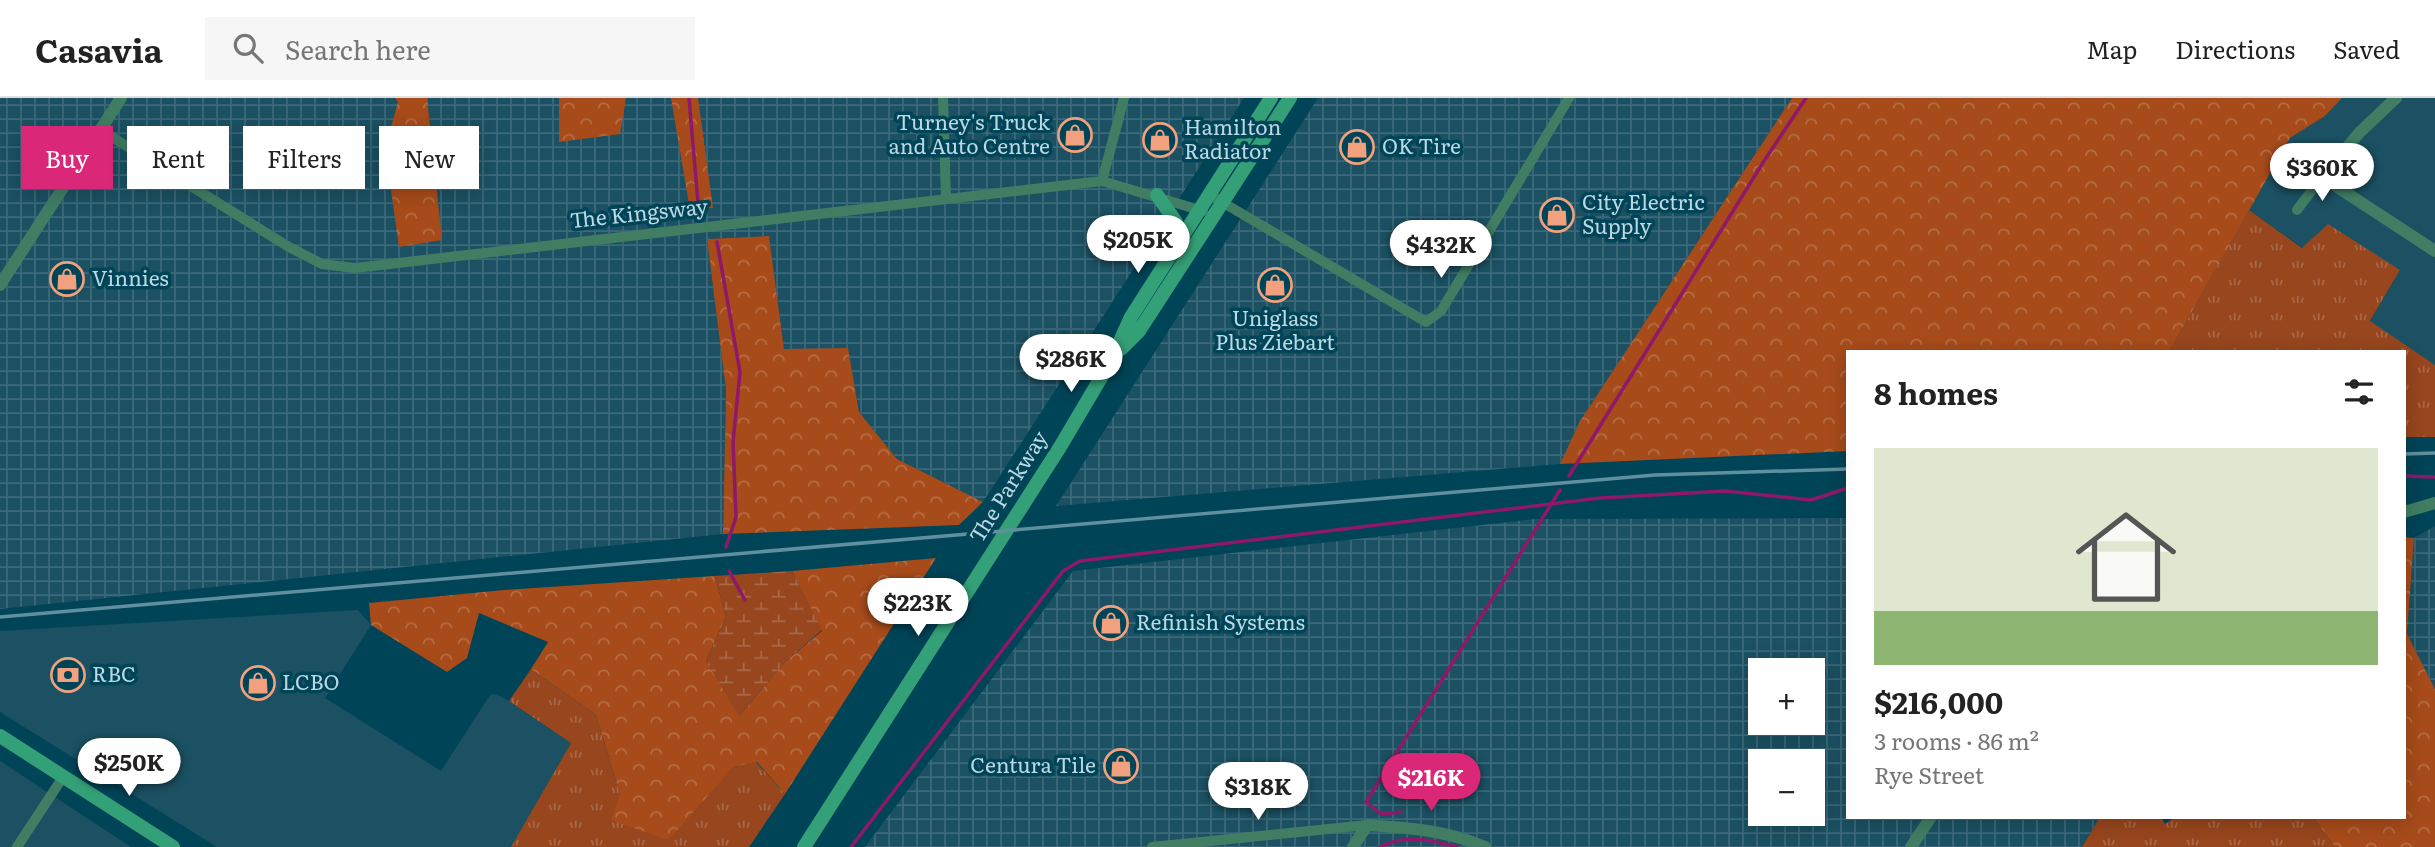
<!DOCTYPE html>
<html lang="en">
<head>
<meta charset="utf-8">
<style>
  body { margin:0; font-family:Literata,serif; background:#f6f6f6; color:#222; height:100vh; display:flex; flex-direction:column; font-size:26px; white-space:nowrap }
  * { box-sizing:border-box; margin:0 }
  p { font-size:23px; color:#767676 }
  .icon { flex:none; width:38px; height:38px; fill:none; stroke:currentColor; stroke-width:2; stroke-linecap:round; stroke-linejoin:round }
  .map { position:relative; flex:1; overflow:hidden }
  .drawer { position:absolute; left:1846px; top:252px; width:560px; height:469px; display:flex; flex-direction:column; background:#fff; border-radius:0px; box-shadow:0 4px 18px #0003 }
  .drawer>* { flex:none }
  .hud { position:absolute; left:21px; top:28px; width:665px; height:63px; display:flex; gap:14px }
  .controls { position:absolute; left:1748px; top:560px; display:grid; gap:14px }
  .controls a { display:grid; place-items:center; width:77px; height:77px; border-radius:0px; background:#fff; box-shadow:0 4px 18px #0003; font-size:35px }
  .price { position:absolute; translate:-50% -60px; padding:0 16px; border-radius:24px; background:#fff; color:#222; font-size:23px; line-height:46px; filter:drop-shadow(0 2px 4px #0008) }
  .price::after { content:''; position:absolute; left:50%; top:42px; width:21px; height:16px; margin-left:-10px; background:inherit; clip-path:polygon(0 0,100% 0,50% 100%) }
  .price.selected { background:#db2777; color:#fff }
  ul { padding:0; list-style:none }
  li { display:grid; align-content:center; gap:14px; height:371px; padding:0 28px }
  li+li { border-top:2px solid #e0e0e0 }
  li span { display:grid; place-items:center; height:217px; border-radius:0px; color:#555 }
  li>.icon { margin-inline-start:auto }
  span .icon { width:126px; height:126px; fill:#fffc; stroke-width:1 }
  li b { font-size:30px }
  h2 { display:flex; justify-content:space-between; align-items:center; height:84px; padding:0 28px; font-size:30px }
  .tag { padding:0 24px; border-radius:0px; background:#fff; box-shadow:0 4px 18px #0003; font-size:24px; line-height:63px }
  .tag.selected { background:#db2777; color:#fff }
  header { display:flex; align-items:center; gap:42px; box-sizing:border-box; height:98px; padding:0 35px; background:#fff; border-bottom:2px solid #e0e0e0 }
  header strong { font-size:33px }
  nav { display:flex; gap:38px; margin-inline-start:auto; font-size:24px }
  .search { width:490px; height:63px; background:#f6f6f6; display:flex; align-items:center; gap:18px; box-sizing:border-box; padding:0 24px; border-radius:0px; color:#767676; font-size:26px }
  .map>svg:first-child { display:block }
  .built { fill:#1b5163 }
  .industrial { fill:url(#industrial-grid); fill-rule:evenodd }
  .grass { fill:url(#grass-tufts) }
  .forest { fill:url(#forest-crowns) }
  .wetland { fill:url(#wetland-marsh) }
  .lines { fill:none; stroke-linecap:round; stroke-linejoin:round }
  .stream { stroke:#8e1969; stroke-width:3.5 }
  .minor { stroke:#407d63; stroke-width:10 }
  .tertiary { stroke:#407d63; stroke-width:12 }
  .secondary { stroke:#34a078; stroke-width:14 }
  .rail { stroke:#60909f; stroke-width:3.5 }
  .labels { text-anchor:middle; stroke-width:7; stroke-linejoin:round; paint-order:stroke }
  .poi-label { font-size:21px; fill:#bcd8e4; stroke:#004457; text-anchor:start }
  .street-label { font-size:21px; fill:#bcd8e4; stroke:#004457 }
</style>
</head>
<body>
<header>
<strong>Casavia</strong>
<div class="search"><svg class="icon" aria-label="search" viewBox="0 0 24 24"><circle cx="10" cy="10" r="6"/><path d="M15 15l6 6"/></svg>Search here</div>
<nav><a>Map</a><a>Directions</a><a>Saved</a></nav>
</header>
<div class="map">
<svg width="2435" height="749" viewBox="0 0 2435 749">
  <defs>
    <pattern id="industrial-grid" width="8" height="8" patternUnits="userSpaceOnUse" patternTransform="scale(1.75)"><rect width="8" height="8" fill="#1b5163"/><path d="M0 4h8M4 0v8" fill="none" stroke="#3a6979"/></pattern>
    <pattern id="grass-tufts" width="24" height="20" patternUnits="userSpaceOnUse" patternTransform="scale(1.75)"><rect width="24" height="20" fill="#97461e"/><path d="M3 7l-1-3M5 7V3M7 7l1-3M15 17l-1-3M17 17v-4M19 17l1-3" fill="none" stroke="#a86949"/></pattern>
    <pattern id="forest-crowns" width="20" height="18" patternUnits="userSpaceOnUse" patternTransform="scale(1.75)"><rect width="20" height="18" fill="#a74b1a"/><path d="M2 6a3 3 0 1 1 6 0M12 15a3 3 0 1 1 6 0" fill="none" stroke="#b56d46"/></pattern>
    <pattern id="wetland-marsh" width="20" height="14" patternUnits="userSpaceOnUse" patternTransform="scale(1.75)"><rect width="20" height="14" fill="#97461e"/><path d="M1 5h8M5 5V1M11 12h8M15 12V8" fill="none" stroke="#a86949"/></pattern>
  </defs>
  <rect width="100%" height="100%" fill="#004457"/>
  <!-- built -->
  <g class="built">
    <polygon points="2342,0 2435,0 2435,267 2370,224 2400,172 2303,150 2249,112 2290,40 2325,18"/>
    <polygon points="358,512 371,527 325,600 441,673 490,597 496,596 509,603 571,645 511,749 217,749 0,614 0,533"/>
    <polygon points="0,663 131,749 0,749"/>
  </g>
  <!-- industrial -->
  <g class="industrial">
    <polygon points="0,0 1244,0 983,404 897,361 859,314 848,251 784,251 769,138 707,141 726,292 723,436 0,511"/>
    <polygon points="1318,0 1792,0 1580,323 1560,366 1056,408"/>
    <path d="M1848 420V719H2100L2082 749H865L1073 473 1534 421ZM1760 572H1813V625H1760ZM1760 663H1813V716H1760Z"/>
    <polygon points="2435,428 2435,591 2407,536 2414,440"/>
  </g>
  <!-- grass -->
  <g class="grass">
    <polygon points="2249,112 2302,150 2328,126 2400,172 2370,223 2435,267 2435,339 2405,339 2404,254 2169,254"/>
    <polygon points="531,571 596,617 620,696 667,742 734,669 756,664 785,696 749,749 511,749 571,645 509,603"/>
    <polygon points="2100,719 2161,719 2165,726 2175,719 2313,719 2335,749 2082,749"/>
  </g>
  <!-- forest -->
  <g class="forest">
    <polygon points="395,0 427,0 442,142 399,149 385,50 398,4"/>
    <polygon points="559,0 626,0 620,36 559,44"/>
    <polygon points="671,0 698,0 713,110 690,112"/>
    <polygon points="1792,0 2342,0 2325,18 2290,40 2169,254 1848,254 1848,353 1560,366 1580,323"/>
    <polygon points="769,138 784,251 848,250 859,314 897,361 983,404 959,427 723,436 726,292 707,141"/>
    <polygon points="2405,439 2414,440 2407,536 2435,591 2435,749 2335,749 2313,719 2404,719"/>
    <polygon points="936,460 785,696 757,664 734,669 668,742 611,722 620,696 596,617 531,571 548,544 479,515 467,560 447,574 371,527 369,505 504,492 715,478 726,519 706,563 740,617 785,564 822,533 792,473"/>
  </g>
  <!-- wetland -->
  <polygon class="wetland" points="792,473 822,532 785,564 739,618 706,563 726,519 715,478"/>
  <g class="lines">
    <!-- stream -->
    <g class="stream">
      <polyline points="689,0 699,116"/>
      <polyline points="717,144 740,274 733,344 736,419 726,449"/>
      <polyline points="1569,378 1764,63 1806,0"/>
      <polyline points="2404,378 2435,379"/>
      <polyline points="729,473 745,502"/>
      <polyline points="1401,714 1381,716 1366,704 1560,392"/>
      <polyline points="851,749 1063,473 1080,463 1600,400 1725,393 1811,402 1848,390"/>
      <path d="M1380 749C1405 736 1431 742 1457 749"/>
    </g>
    <!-- minor -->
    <g class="minor">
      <polyline points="943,0 946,100"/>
      <polyline points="99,31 289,149 322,166 355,170 1102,83 1203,113"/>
      <polyline points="1102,83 1124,0"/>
      <polyline points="1210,97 1426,224 1441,213 1569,0"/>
      <polyline points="2297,112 2322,79"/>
      <polyline points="17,749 63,679"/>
      <polyline points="1152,749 1367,727"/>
    </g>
    <!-- tertiary -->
    <g class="tertiary">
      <polyline points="2396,0 2360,34 2322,79 2435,153"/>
      <polyline points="0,187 121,0"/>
      <polyline points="2404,414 2435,405"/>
      <path d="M1353 749 1367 727C1409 730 1446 732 1485 749"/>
      <polyline points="1911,749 1931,719"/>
    </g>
    <!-- secondary -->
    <g class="secondary">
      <polyline points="1157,97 1176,124 1177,149"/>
      <polyline points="1121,251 1139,233 1290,0"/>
      <polyline points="0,638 173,749"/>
      <polyline points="804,749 1060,349 1112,261 1131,219 1271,0"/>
    </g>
    <!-- rail -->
    <g class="rail">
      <polyline points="2404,356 2435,355"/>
      <polyline points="0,519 1655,377 1848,371"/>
    </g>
  </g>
  <!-- icons -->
  <defs>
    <g id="shop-ring" transform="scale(1.75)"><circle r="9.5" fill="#004457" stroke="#f1a17d" stroke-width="1.5"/><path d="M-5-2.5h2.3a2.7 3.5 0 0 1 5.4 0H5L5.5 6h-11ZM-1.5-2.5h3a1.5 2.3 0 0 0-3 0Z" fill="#f1a17d"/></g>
    <g id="bank-ring" transform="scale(1.75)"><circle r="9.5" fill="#004457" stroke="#f1a17d" stroke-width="1.5"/><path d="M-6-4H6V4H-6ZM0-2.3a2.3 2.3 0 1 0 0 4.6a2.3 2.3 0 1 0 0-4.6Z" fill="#f1a17d"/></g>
  </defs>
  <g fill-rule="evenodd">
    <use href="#shop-ring" x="1075" y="37"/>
    <use href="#shop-ring" x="1160" y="42"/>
    <use href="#shop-ring" x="1357" y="49"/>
    <use href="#shop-ring" x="1557" y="117"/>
    <use href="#shop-ring" x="67" y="181"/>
    <use href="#shop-ring" x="1275" y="187"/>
    <use href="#shop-ring" x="1111" y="525"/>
    <use href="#bank-ring" x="68" y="577"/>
    <use href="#shop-ring" x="258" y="585"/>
    <use href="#shop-ring" x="1121" y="668"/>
  </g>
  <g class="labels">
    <!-- poi labels -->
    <g class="poi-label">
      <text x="1050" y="32" text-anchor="end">Turney's Truck<tspan x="1050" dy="24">and Auto Centre</tspan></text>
      <text x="1184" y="37">Hamilton<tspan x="1184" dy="24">Radiator</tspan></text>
      <text x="1382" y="56">OK Tire</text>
      <text x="1582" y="112">City Electric<tspan x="1582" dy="24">Supply</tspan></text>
      <text x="92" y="188">Vinnies</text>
      <text x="1275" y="228" text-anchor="middle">Uniglass<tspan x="1275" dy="24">Plus Ziebart</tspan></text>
      <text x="1136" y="532">Refinish Systems</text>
      <text x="92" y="584">RBC</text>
      <text x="282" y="592">LCBO</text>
      <text x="1096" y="675" text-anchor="end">Centura Tile</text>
    </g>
    <!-- street labels -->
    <g class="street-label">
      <text transform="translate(639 116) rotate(-6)" y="7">The Kingsway</text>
      <text transform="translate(1009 389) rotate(-58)" y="7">The Parkway</text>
    </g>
  </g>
</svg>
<div class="controls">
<a>+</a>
<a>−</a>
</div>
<b class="price" style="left:2322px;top:105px">$360K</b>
<b class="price" style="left:1138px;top:177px">$205K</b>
<b class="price" style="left:1441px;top:182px">$432K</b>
<b class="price" style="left:1071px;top:296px">$286K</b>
<b class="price" style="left:918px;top:540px">$223K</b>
<b class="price" style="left:129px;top:700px">$250K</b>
<b class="price selected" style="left:1431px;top:715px">$216K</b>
<b class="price" style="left:1258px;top:724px">$318K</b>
<div class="hud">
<a class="tag selected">Buy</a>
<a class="tag">Rent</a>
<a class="tag">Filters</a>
<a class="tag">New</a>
</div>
<section class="drawer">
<h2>8 homes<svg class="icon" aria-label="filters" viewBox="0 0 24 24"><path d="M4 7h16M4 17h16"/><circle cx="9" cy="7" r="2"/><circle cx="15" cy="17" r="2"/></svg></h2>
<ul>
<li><span style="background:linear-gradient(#dfe7d0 75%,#8fb573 0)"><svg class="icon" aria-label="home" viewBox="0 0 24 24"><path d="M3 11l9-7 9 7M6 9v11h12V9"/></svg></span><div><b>$216,000</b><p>3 rooms · 86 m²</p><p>Rye Street</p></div></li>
</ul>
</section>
</div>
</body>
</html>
